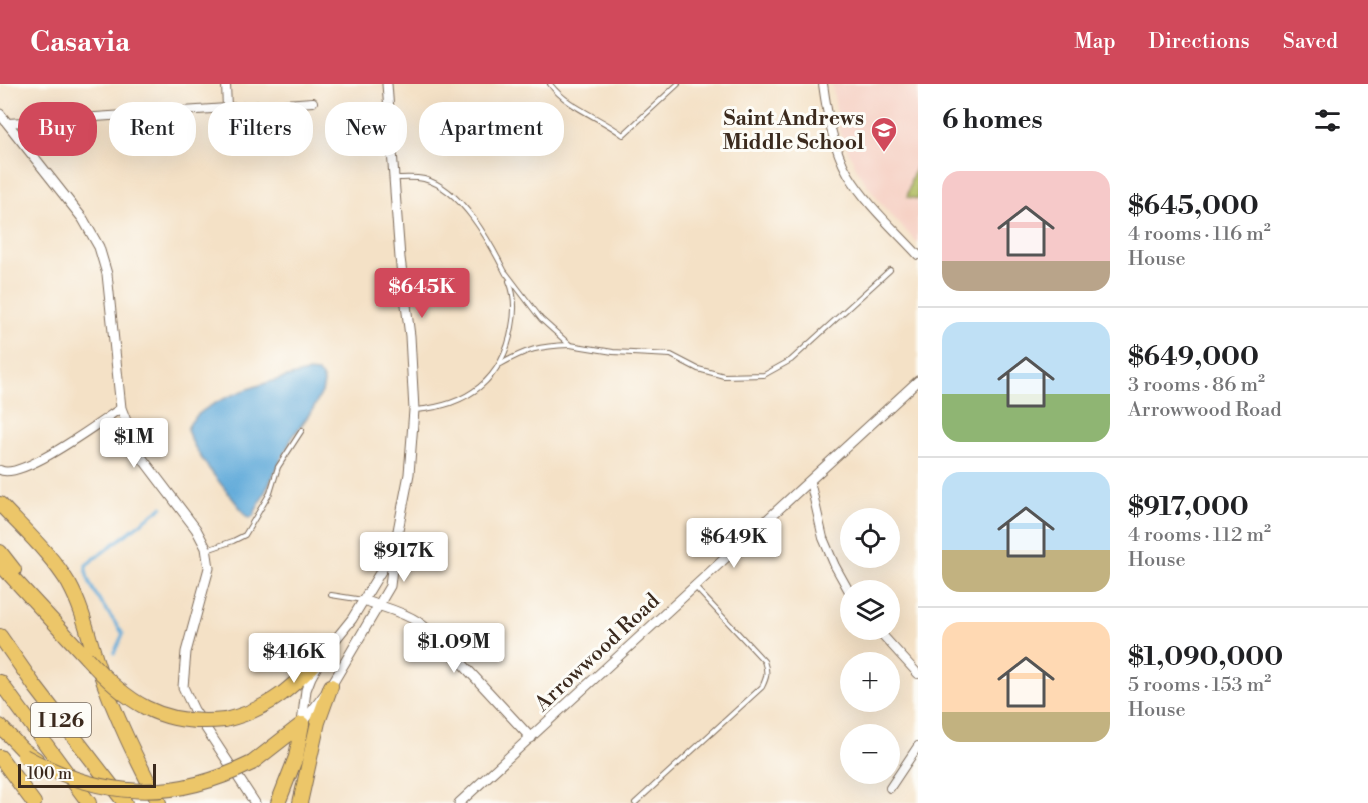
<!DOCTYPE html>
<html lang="en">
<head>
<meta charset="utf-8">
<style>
  body { margin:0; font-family:"Libre Bodoni",serif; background:#f2f2f2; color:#202124; height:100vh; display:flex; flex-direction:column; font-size:22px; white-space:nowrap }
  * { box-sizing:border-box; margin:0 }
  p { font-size:20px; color:#757577 }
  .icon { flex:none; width:33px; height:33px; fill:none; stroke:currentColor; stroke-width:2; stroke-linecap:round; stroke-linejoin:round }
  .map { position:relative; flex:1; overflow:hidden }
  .sheet { display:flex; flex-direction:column; background:#fff; width:450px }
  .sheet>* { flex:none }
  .hud { position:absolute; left:18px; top:18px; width:570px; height:54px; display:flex; gap:12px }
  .fabs { position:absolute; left:840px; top:424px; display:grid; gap:12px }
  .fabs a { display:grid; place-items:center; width:60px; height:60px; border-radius:50%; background:#fff; box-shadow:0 6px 24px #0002; font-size:30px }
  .scale { position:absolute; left:18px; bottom:15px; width:138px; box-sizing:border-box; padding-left:6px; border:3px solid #3b2a1e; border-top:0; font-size:16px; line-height:21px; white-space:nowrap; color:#3b2a1e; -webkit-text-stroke:4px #fdfcf7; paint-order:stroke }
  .price { position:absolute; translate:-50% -51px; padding:0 14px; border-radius:6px; background:#fff; color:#222; font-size:20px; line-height:39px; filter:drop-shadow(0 2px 3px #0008) }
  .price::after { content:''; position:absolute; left:50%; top:36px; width:18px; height:14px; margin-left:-9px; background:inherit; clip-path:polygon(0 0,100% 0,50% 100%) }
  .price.current { background:#d1495b; color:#fff }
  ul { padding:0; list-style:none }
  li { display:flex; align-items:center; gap:18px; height:150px; padding:0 24px }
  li+li { border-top:2px solid #e0e0e0 }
  li span { display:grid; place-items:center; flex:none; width:168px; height:120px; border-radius:18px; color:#555 }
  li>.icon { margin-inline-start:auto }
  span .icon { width:72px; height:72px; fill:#fffc; stroke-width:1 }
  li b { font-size:26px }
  h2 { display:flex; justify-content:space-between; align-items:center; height:72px; padding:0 24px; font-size:26px }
  .pill { padding:0 21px; border-radius:24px; background:#fff; box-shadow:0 6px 24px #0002; font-size:21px; line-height:54px }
  .pill.current { background:#d1495b; color:#fff }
  header { display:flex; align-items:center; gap:36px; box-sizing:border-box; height:84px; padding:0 30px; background:#d1495b; color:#fff }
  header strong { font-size:28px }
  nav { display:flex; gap:33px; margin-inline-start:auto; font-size:21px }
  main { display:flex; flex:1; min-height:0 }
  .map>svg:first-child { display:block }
  .built { fill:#f6d1c5 }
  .green { fill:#afbc5e; stroke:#75733e; stroke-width:1.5 }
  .water { fill:#63acda; stroke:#4f6b7c; stroke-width:1.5 }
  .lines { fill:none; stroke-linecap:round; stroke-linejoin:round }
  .stream { stroke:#63acda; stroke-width:3 }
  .service-casing { stroke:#7c6a59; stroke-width:6 }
  .minor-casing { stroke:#7c6a59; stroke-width:10 }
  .tertiary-casing { stroke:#7c6a59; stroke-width:11 }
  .motorway-casing { stroke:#7c6a59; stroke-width:16 }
  .service { stroke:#fff; stroke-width:4 }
  .minor { stroke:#fff; stroke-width:8 }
  .tertiary { stroke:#fff; stroke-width:9 }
  .motorway { stroke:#ecc669; stroke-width:14 }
  .motorway-bridge-casing { stroke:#7c6a59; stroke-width:16; stroke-linecap:butt }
  .motorway-bridge { stroke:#ecc669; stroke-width:14 }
  .labels { text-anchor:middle; stroke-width:6; stroke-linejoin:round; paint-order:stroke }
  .shield { fill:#fdfcf7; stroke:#75695f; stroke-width:1.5 }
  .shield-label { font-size:20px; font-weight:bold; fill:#3b2a1e }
  .poi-label { font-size:21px; font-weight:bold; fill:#3b2a1e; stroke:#fdfcf7; text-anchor:end }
  .street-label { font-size:21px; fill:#3b2a1e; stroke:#fdfcf7 }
</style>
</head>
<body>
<header>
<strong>Casavia</strong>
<nav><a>Map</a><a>Directions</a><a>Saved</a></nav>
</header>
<main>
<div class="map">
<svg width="918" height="719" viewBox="0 0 918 719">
  <rect width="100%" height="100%" fill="#fdfcf7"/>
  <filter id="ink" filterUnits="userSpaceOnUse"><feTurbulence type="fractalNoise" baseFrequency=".0167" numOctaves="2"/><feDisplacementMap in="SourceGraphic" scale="12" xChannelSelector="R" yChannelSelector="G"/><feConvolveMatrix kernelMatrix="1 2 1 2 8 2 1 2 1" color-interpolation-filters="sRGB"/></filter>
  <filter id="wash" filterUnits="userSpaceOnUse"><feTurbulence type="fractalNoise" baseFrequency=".008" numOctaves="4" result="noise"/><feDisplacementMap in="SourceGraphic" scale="24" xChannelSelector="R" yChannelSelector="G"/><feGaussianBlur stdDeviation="1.35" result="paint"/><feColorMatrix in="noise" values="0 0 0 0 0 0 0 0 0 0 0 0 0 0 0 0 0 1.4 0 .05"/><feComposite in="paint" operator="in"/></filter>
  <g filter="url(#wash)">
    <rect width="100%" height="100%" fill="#f4e1c6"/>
    <!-- built -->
    <polygon class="built" points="832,0 918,0 918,160 883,122 858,88 840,49"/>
    <!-- green -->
    <polygon class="green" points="918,78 918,115 907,113 911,95"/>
    <!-- water -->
    <path class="water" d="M307 288 318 289 322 293 324 299 322 308 313 325 292 354 253 432 250 434 247 433C227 405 199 379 187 346 196 315 278 295 307 288Z"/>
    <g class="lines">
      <!-- stream -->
      <path class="stream" d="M114 569 123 550C113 534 83 499 86 481L162 423"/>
    </g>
  </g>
  <g filter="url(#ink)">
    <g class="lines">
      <!-- service casing -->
      <g class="service-casing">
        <g id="service">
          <path d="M550 0C568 24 600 33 623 51L678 0"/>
          <path d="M395 94C404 94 415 93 424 95 462 105 490 158 506 190"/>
          <polyline points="506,189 541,235 570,261 613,268 671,271 698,285 724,292 764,291 791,276 890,186"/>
          <path d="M499 281C527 265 539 262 570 261"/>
          <path d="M415 326C467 322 503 296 512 243 515 228 515 211 509 197"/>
          <polyline points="207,466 233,457 245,451 270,409 278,383 302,346"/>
          <polyline points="331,511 363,516"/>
          <path d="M635 719 762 603C767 593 768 588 764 577L696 504"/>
        </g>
      </g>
      <!-- minor casing -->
      <g class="minor-casing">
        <g id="minor">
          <polyline points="226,0 227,24"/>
          <path d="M823 0C827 29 833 64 848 90 866 120 894 145 918 171"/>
          <polyline points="8,39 313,18"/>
          <path d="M0 386C21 397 100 338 121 324"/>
          <polyline points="810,397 823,454 835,482 850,509"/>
          <polyline points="878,546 918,590"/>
          <polyline points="890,704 918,662"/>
        </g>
      </g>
      <!-- tertiary casing -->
      <g class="tertiary-casing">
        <g id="tertiary">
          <polyline points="0,30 83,135 99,163 107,190 121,324 139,370 196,445 206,464 209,484 186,568 183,603 194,626 255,719"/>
          <path d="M364 516C381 523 402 527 418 538 427 544 435 552 444 560L531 654"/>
          <polyline points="302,639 306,606 311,593 323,571 352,535 392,469"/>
          <polyline points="302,640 331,602 390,502 394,467 409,390 414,326 410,252 400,174 387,0"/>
          <polyline points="459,719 918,297"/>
        </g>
      </g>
      <!-- motorway casing -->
      <g class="motorway-casing">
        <g id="motorway">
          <path d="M0 420C23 445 51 470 69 500 84 527 89 556 99 585 115 632 137 676 159 719"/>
          <polyline points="0,468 14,486"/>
          <polyline points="0,480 86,573"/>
          <polyline points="0,552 34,601 125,719"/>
          <polyline points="0,598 89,719"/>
          <path d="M225 636C270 625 292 604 323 571"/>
          <polyline points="0,642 22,665 36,675"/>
          <polyline points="0,673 34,719"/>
          <polyline points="252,679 302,640"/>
          <polyline points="278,719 296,673 302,640"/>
          <polyline points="300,719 318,638 331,602"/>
        </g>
      </g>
      <!-- service -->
      <use href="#service" class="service"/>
      <!-- minor -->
      <use href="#minor" class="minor"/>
      <!-- tertiary -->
      <use href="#tertiary" class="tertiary"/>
      <!-- motorway -->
      <use href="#motorway" class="motorway"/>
      <!-- motorway-bridge casing -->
      <g class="motorway-bridge-casing">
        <g id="motorway-bridge">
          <path d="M86 573C126 618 161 643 225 636"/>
          <path d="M24 672C103 715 172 719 252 679"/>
        </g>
      </g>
      <!-- motorway-bridge -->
      <use href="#motorway-bridge" class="motorway-bridge"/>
    </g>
  </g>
  <!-- icons -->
  <defs>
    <g id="school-pin" transform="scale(1.35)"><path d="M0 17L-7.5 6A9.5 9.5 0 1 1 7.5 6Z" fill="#d1495b" stroke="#fdfcf7"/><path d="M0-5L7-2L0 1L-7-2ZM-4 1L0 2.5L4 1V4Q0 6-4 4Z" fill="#fff"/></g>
  </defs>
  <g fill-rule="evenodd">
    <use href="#school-pin" x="884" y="46"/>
  </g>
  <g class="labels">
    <!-- shield labels -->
    <rect class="shield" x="31" y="619" width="60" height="34" rx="4.5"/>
    <g class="shield-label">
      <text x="61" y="643">I 126</text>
    </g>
    <!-- poi labels -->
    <g class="poi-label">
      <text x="864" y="41">Saint Andrews<tspan x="864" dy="24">Middle School</tspan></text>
    </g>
    <!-- street labels -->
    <g class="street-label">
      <text transform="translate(597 568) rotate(-43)" y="7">Arrowwood Road</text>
    </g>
  </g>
</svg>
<div class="fabs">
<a><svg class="icon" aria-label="locate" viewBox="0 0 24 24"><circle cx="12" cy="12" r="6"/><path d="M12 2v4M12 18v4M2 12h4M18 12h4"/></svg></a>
<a><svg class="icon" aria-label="layers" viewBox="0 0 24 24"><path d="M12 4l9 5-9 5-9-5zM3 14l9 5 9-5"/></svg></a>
<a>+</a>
<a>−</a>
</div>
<div class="scale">100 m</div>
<b class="price current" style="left:422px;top:235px">$645K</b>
<b class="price" style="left:134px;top:385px">$1M</b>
<b class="price" style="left:734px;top:485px">$649K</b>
<b class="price" style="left:404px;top:499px">$917K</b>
<b class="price" style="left:454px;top:590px">$1.09M</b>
<b class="price" style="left:294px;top:600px">$416K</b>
<div class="hud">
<a class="pill current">Buy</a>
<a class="pill">Rent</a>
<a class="pill">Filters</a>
<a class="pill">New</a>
<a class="pill">Apartment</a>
</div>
</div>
<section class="sheet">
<h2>6 homes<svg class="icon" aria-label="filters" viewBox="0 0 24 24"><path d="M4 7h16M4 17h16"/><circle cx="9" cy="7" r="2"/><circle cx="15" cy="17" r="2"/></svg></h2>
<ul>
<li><span style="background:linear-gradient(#f6c9c9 75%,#b9a48a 0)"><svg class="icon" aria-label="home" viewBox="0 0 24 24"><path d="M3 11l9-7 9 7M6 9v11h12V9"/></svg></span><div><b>$645,000</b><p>4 rooms · 116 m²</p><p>House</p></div></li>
<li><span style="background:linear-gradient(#bfe0f5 60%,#8fb573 0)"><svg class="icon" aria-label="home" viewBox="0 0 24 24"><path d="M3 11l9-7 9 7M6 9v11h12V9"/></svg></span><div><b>$649,000</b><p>3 rooms · 86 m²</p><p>Arrowwood Road</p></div></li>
<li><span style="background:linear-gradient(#bfe0f5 65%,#c2b280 0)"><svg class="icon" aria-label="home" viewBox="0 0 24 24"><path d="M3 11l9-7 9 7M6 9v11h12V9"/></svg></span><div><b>$917,000</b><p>4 rooms · 112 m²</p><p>House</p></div></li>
<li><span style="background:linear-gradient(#ffd9b3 75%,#c2b280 0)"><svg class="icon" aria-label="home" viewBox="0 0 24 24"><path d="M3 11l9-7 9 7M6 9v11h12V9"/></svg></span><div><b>$1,090,000</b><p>5 rooms · 153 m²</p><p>House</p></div></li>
</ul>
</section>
</main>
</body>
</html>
